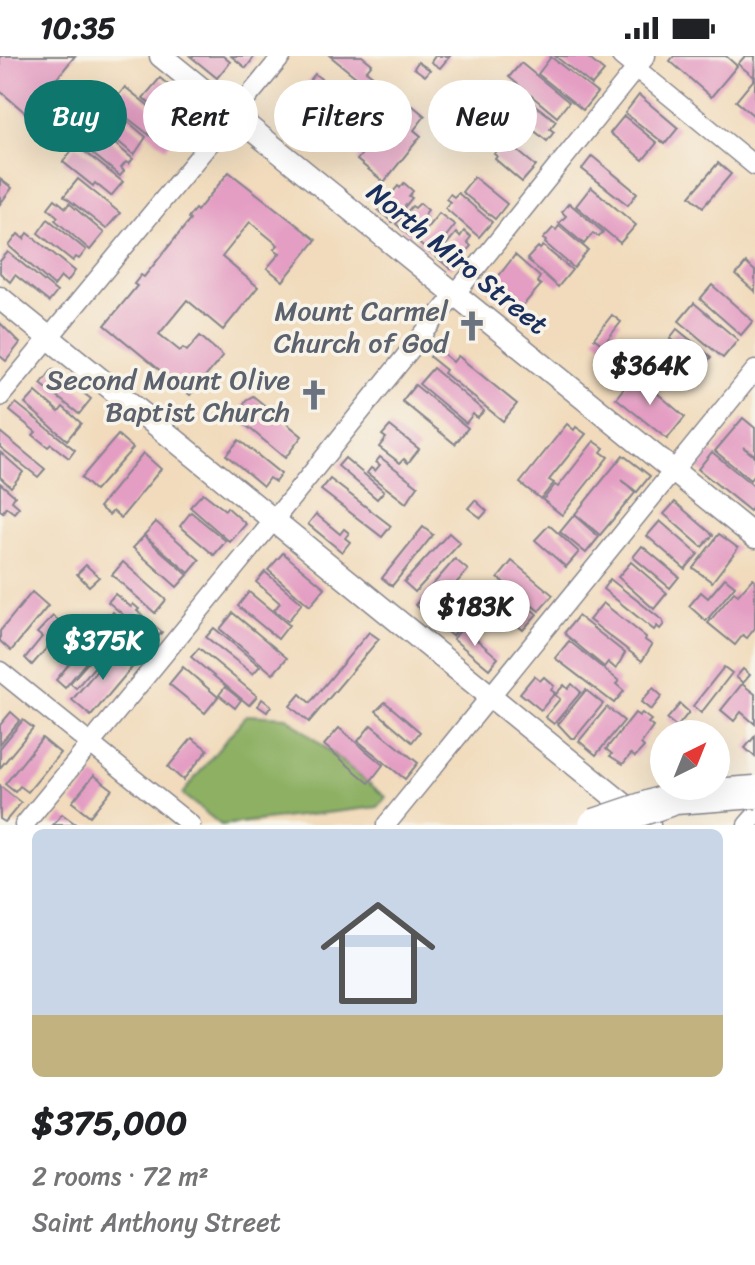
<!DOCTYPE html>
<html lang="en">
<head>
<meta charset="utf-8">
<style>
  body { margin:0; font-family:Sriracha,sans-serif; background:#f6f6f6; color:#202124; height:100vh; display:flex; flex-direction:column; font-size:30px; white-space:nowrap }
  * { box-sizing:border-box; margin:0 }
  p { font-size:26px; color:#757577 }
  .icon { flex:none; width:44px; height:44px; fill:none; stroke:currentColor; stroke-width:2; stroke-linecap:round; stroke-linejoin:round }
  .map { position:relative; height:769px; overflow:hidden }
  .side { display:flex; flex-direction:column; background:#fff; flex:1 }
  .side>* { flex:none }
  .hud { position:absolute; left:24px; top:24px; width:708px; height:72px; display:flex; gap:16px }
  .needle { width:52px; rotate:43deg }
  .buttons { position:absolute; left:650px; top:664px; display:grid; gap:16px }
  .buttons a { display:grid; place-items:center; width:80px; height:80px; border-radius:50%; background:#fff; box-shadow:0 8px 32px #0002; font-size:40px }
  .price { position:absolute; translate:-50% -68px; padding:0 18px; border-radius:28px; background:#fff; color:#222; font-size:26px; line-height:52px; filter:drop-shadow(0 2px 4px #0008) }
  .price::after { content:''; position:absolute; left:50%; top:48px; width:24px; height:18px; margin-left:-12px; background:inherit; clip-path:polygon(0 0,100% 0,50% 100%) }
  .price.current { background:#0f766e; color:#fff }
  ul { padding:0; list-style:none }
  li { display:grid; align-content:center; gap:16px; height:424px; padding:0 32px }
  li span { display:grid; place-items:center; height:248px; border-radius:12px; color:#555 }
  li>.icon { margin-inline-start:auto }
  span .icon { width:144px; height:144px; fill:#fffc; stroke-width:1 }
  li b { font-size:34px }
  .tag { padding:0 28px; border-radius:36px; background:#fff; box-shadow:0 8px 32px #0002; font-size:28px; line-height:72px }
  .tag.current { background:#0f766e; color:#fff }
  .status { display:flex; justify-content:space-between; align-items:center; height:56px; padding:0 40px; background:#fff; direction:ltr }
  .status svg { height:22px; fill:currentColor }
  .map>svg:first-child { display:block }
  .forest { fill:#8db064; stroke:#547061; stroke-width:2 }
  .building { fill:#e49dc3 }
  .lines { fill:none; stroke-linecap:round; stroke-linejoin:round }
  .minor-casing { stroke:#86858d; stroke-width:21 }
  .tertiary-casing { stroke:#86858d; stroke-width:25 }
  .minor { stroke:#fff; stroke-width:18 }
  .tertiary { stroke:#fff; stroke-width:22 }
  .motorway-bridge-casing { stroke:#86858d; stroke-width:35; stroke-linecap:butt }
  .motorway-bridge { stroke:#fff; stroke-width:32 }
  .labels { text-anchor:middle; stroke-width:7; stroke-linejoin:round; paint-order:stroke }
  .street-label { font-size:28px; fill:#1b2f5e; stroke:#f7f3e8 }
  .worship-label { font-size:28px; fill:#5b616d; stroke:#f7f3e8; text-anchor:end }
</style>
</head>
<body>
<div class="status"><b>10:35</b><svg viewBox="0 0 49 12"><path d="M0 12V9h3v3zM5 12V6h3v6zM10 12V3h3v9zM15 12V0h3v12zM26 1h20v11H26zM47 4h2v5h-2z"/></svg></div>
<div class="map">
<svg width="755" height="769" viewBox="0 0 755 769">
  <rect width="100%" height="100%" fill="#f7f3e8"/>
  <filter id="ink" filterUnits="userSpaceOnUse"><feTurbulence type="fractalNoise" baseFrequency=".0125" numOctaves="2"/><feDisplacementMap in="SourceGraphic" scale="16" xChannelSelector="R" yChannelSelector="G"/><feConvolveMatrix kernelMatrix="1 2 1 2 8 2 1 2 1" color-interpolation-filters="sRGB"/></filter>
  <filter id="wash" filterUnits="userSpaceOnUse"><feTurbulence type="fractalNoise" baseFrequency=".006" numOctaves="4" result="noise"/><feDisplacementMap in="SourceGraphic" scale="32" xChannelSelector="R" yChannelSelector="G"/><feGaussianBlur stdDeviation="1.8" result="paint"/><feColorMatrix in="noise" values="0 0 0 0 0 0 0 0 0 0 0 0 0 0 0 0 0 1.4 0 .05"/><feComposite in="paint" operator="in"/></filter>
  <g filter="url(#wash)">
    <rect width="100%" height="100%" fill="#f1dbbc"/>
    <!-- forest -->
    <polygon class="forest" points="246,659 287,661 386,741 378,751 221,769 182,738"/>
    <g id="blocks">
      <!-- building -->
      <g class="building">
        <polygon points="0,0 75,0 53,27 67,38 47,62 42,57 35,65 0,35"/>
        <polygon points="190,0 223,0 230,6 217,22"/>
        <polygon points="231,0 255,0 246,12"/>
        <polygon points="330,0 362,0 372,8 366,15 374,21 367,30"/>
        <polygon points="435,0 450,0 440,12 431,6"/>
        <polygon points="555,0 586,0 604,15 592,29"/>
        <polygon points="674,0 726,0 737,10 711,41 670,5"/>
        <polygon points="745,0 755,0 754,21 738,8"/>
        <polygon points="551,1 597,37 583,54 538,18"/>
        <polygon points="418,6 430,14 425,20 414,12"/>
        <polygon points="521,7 569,46 557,61 509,21"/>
        <polygon points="315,18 332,32 301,70 281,51 289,42 293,45"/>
        <polygon points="160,22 206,60 190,80 143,42"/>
        <polygon points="755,22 755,56 753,59 736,45"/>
        <polygon points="125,31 179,74 166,92 111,49"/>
        <polygon points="639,39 678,72 665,88 625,57"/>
        <polygon points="493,42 514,60 527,43 556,65 550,73 554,76 547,85 527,69 515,89 479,59"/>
        <polygon points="413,50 425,60 414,74 421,80 384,126 357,104 368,90 364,86 375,72 378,74 383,67 386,69 395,58 402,64"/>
        <polygon points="113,53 146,81 134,99 99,69"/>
        <polygon points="624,60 657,87 643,104 610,77"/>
        <polygon points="96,72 133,103 129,108 126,106 121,112 124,115 120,120 82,89"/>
        <polygon points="508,87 536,110 522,126 495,103 497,100 494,98 503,88 505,90"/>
        <polygon points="76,89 123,126 111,140 95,127 93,130 63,106"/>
        <polygon points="592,100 637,137 628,149 582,113"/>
        <polygon points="718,107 731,118 703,151 690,140"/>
        <polygon points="229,116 316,184 283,225 267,212 280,197 274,193 278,189 250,166 222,201 258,231 223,274 187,244 159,278 180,295 183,292 187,295 200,280 223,300 190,339 105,269 137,230 134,228 141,219 144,221 190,164 188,162 195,153 197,155"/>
        <polygon points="474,121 507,148 495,163 462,136"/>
        <polygon points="0,123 12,132 0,148"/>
        <polygon points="78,123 120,157 106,173 64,140"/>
        <polygon points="404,127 413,135 409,140 412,142 392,166 378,154 398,130 400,132"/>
        <polygon points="591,131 636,169 620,187 576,150"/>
        <polygon points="458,137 492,166 479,181 445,152 450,146 446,143 450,138 454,141"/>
        <polygon points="55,143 66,152 69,147 104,177 90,194 55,164 58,161 48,152"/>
        <polygon points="420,147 428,154 424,159 427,162 411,181 396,168 412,150 415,152"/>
        <polygon points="569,147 603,176 599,181 593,177 584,188 559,167 566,160 562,156"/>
        <polygon points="439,157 455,169 432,198 416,185"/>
        <polygon points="48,163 86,194 79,203 76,201 73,205 38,177"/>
        <polygon points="559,170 588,194 574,212 545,187 546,185 543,183 553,172 556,174"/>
        <polygon points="464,175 471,181 467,186 471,190 451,213 436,201 456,177 460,181"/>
        <polygon points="28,177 75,215 67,226 61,221 54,230 9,190 18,178 24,183"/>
        <polygon points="543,190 572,214 558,231 527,203 538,191 540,193"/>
        <polygon points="8,196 57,236 49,246 15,219 10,226 0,217 0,205"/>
        <polygon points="515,199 540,221 537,226 541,229 518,255 500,240 498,243 488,234"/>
        <polygon points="746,207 755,215 755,236 736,219"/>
        <polygon points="712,229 753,265 741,279 700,243"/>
        <polygon points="694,247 738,284 723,302 679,265"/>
        <polygon points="612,259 621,266 603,289 594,282"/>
        <polygon points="0,267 20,287 6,305 0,300"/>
        <polygon points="677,273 711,301 704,310 670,282"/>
        <polygon points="437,292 453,306 458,300 517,348 503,365 444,317 446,314 430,301"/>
        <polygon points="433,312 484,355 477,362 473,358 466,367 419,328"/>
        <polygon points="53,313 91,343 79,358 41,328"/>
        <polygon points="635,318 685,361 667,383 616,342"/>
        <polygon points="415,329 468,372 455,388 402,345"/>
        <polygon points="36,336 59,356 63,351 81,367 67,384 25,348"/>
        <polygon points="253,340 302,380 285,402 236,361 246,344"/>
        <polygon points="16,347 75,394 69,402 51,388 48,391 33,379 36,376 10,355"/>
        <polygon points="743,362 755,372 755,399 743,391 755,401 755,422 753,420 750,424 715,395"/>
        <polygon points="567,368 574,374 576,371 586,378 549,424 554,427 541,443 520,427"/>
        <polygon points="390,370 419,393 408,407 404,403 400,407 379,391 386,382 382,379"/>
        <polygon points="0,376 45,413 38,421 0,391"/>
        <polygon points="118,379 133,392 95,435 81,422"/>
        <polygon points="239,384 281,418 275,426 269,422 263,430 226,399"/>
        <polygon points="594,385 604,392 601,396 608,401 562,459 543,444 555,429 558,431"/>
        <polygon points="0,396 23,416 11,431 0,421"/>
        <polygon points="712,396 755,431 755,449 750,455 698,413"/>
        <polygon points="143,397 161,413 121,462 113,455 109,459 99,451"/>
        <polygon points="623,399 650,420 637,436 621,424 635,437 600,479 575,458"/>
        <polygon points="380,401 418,430 406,447 367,417 371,412 375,415 380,409 376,406"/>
        <polygon points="345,402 384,435 377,443 338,410"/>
        <polygon points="330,423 391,470 382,481 321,434"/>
        <polygon points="0,427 15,440 12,445 19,451 14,457 6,451 3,456 0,454"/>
        <polygon points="203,437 225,454 227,451 246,468 230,486 190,451"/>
        <polygon points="475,444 487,455 481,462 468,452"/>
        <polygon points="675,446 713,479 702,491 664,458"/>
        <polygon points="191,456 226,485 214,499 180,470"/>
        <polygon points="316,458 340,478 344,473 349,477 345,482 350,486 342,496 308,468"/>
        <polygon points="574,459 599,481 586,497 560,476"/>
        <polygon points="660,465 698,498 685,513 647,480"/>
        <polygon points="156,466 200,504 189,517 144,479"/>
        <polygon points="549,469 579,496 566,511 535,484"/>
        <polygon points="423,471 433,479 392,530 382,522"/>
        <polygon points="449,477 460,487 415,536 404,526"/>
        <polygon points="719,478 738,492 712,526 693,512"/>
        <polygon points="144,480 188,519 177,531 133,492"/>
        <polygon points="642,490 679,521 670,532 633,501"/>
        <polygon points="283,497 325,532 310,550 268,514"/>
        <polygon points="455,503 468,514 427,559 415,549"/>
        <polygon points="512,505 553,539 539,555 498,522"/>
        <polygon points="123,506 166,544 155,557 112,519"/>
        <polygon points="631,506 667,537 654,553 618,521"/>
        <polygon points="86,509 99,521 89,530 77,518"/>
        <polygon points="265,516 302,547 288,565 274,554 280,547 256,526"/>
        <polygon points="725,522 735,530 706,565 689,550 701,536 708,542"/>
        <polygon points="753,522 755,524 755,572 747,582 743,579 735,589 708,567 734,536 738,539"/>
        <polygon points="610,523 662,564 664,568 660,573 657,570 654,574 603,533"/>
        <polygon points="504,531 537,558 523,574 490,547"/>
        <polygon points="458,535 470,545 457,560 464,566 452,580 434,565"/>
        <polygon points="32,536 48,550 11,595 0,585 0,575"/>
        <polygon points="249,536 289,569 278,583 238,550"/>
        <polygon points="115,538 131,551 133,548 139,553 137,555 162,576 156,583 152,583 108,546"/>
        <polygon points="603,547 646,581 645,584 652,589 642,605 589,564"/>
        <polygon points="113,556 127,569 124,573 109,561"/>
        <polygon points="233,557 287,602 273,618 220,573"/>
        <polygon points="53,560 65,571 32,609 25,602 42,581 37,577"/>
        <polygon points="578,560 625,597 616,613 608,606 604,611 566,579 565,576"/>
        <polygon points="81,561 93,572 70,598 58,587"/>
        <polygon points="105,564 115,572 112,575 120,582 103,602 95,595 65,632 56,624"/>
        <polygon points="465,569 471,574 469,577 498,602 489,613 453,583"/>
        <polygon points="214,572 260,610 253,618 206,581"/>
        <polygon points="369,576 379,583 309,666 290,650 300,638 310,647"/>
        <polygon points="569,585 619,625 616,628 624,635 614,647 555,602"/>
        <polygon points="199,592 257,640 249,649 191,601"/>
        <polygon points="115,593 134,609 91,660 72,644"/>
        <polygon points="91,603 97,608 76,632 70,627"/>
        <polygon points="183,611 218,641 205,657 169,628"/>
        <polygon points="724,611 732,617 701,657 693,650"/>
        <polygon points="743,613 750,619 743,627 736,621"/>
        <polygon points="534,620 540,625 544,621 554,630 551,634 555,637 541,654 520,637"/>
        <polygon points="572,628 581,636 554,668 545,661 560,643 555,639 564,629 568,633"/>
        <polygon points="742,628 755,638 755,668 741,656 734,665 721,654"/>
        <polygon points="225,631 241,644 235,652 219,639"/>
        <polygon points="653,632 662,640 651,654 641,646"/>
        <polygon points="586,634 603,648 575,682 571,682 558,668"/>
        <polygon points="262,643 271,650 267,656 258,650"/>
        <polygon points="385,646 420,676 412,686 376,655"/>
        <polygon points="680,648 689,656 677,671 667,663"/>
        <polygon points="607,651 624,665 596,699 579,685"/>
        <polygon points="11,656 20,664 0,688 0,669"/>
        <polygon points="635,657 639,660 642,657 651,664 648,667 653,671 641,688 644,691 635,701 631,698 623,708 610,700 612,698 606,693"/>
        <polygon points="23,664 33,672 0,712 0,692"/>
        <polygon points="371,669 418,707 405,723 358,685"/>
        <polygon points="339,672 383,709 369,727 324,689"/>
        <polygon points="755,680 755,701 745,692"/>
        <polygon points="42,682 60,697 28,736 20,730 15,736 5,728"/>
        <polygon points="192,682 208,694 183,724 168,711"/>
        <polygon points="94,719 112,733 90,760 72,746"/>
        <polygon points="0,730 21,747 5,766 0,763"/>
        <polygon points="62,758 77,769 53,769"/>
      </g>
    </g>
  </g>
  <g filter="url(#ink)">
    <use href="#blocks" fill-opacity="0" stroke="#86858d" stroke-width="2"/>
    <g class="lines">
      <!-- minor casing -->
      <g class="minor-casing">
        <g id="minor">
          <polyline points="621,0 755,110"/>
          <polyline points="0,341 282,0"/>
          <polyline points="0,615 191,769"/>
          <polyline points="24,769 274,464 646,0"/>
          <polyline points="386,769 755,314"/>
          <polyline points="747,769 755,760"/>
        </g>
      </g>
      <!-- tertiary casing -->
      <g class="tertiary-casing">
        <g id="tertiary">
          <polyline points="161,0 755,481"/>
          <polyline points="0,242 649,769"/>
        </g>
      </g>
      <!-- minor -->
      <use href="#minor" class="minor"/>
      <!-- tertiary -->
      <use href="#tertiary" class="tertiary"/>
      <!-- motorway-bridge casing -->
      <g class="motorway-bridge-casing">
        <polyline id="motorway-bridge" points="595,769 675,742 755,736"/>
      </g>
      <!-- motorway-bridge -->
      <use href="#motorway-bridge" class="motorway-bridge"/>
    </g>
  </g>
  <!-- icons -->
  <defs>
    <g id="church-bare" transform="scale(2.4)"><path d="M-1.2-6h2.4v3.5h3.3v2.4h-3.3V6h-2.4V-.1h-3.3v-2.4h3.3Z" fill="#6b7280" stroke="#f7f3e8" stroke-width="2.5" paint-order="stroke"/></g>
  </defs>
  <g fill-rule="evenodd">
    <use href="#church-bare" x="472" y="270"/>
    <use href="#church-bare" x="314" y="339"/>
  </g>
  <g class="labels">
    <!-- street labels -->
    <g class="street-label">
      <text transform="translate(458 202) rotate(39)" y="10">North Miro Street</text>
    </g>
    <!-- worship labels -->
    <g class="worship-label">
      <text x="448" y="264">Mount Carmel<tspan x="448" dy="32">Church of God</tspan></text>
      <text x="290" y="333">Second Mount Olive<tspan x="290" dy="32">Baptist Church</tspan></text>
    </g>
  </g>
</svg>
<div class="buttons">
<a><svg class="needle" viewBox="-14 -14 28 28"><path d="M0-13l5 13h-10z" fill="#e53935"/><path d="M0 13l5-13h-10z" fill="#757577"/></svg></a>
</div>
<b class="price" style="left:650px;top:351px">$364K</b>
<b class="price" style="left:475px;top:592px">$183K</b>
<b class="price current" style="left:103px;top:626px">$375K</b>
<div class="hud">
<a class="tag current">Buy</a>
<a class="tag">Rent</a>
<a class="tag">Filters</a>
<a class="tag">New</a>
</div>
</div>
<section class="side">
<ul>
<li><span style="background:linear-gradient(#c9d6e8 75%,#c2b280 0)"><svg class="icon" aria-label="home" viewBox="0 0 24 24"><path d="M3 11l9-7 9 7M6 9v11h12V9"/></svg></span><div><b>$375,000</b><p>2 rooms · 72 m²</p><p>Saint Anthony Street</p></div></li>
</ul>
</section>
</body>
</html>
